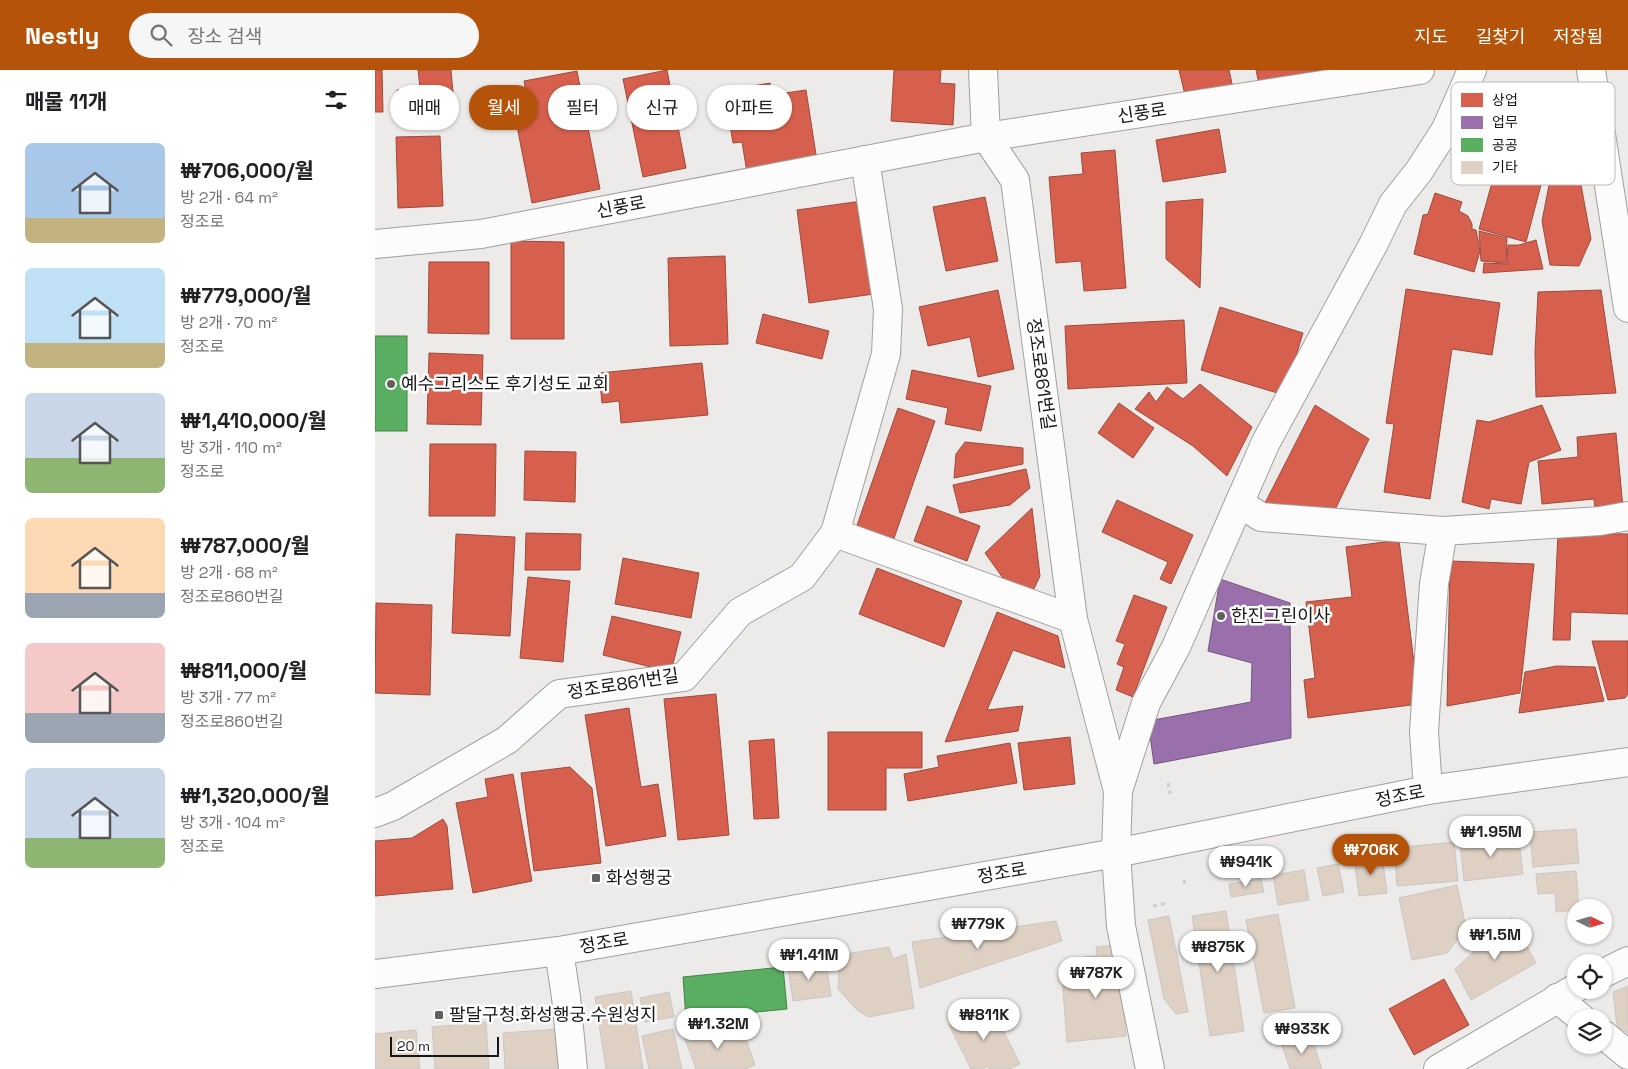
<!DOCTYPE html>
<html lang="ko">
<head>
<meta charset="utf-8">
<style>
  body { margin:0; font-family:"Space Grotesk","Noto Sans KR",sans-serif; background:#f6f6f6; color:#202124; height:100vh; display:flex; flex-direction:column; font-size:19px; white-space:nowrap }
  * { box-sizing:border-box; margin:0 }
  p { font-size:16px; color:#757577 }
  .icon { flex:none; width:28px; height:28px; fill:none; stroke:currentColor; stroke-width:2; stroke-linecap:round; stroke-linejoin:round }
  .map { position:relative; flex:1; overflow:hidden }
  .drawer { display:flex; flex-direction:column; background:#fff; width:375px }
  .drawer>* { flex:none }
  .banner { position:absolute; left:15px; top:15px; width:475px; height:45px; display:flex; gap:10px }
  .needle { width:32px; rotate:95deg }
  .fabs { position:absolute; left:1192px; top:829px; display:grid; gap:10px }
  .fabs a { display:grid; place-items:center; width:45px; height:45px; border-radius:50%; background:#fff; box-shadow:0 1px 4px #0004; font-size:25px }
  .scale { position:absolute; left:15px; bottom:12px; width:109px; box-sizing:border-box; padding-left:5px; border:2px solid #181616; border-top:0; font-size:14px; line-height:18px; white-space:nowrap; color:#181616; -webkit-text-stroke:4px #fff; paint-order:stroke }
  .price { position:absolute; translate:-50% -42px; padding:0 11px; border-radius:18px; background:#fff; color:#222; font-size:16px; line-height:32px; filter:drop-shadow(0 1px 2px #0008) }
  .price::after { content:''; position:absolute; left:50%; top:30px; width:15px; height:11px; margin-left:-8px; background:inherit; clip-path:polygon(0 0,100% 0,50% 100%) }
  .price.on { background:#b45309; color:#fff }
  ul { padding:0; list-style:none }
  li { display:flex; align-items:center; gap:15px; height:125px; padding:0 25px }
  li span { display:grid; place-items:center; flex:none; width:140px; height:100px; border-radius:8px; color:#555 }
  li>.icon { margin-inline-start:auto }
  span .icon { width:60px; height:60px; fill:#fffc; stroke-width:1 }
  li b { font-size:21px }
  h2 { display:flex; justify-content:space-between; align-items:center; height:60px; padding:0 25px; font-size:21px }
  .chip { padding:0 18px; border-radius:22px; background:#fff; box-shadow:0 1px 4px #0004; font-size:18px; line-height:45px }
  .chip.on { background:#b45309; color:#fff }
  header { display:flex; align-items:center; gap:30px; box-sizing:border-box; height:70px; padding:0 25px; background:#b45309; color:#fff }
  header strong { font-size:24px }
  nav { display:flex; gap:28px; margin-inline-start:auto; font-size:18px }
  .search { width:350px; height:45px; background:#f6f6f6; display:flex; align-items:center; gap:12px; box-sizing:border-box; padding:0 18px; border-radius:28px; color:#757577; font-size:19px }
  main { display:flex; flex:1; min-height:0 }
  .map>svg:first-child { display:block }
  .shops { fill:#d6604d; stroke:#9d4a3c }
  .offices { fill:#9970ab; stroke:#72557e }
  .public { fill:#5aae61; stroke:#46804a }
  .building { fill:#ded1c4; stroke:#c8c7c6 }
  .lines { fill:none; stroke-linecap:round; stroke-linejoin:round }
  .minor-casing { stroke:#a1a09f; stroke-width:30 }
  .path { stroke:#cfcece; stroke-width:3; stroke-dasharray:4 4; stroke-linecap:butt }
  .minor { stroke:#fcfcfc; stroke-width:28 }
  .poi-dot { fill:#636160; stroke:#fff; stroke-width:2 }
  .labels { text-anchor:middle; stroke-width:5; stroke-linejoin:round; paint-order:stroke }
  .street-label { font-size:18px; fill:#181616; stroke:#fff }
  .poi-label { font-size:18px; fill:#181616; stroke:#fff; text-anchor:start }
  .key { fill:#fff; stroke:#bab9b9; stroke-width:1 }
  .key-label { font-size:14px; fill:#181616 }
</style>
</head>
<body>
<header>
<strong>Nestly</strong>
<div class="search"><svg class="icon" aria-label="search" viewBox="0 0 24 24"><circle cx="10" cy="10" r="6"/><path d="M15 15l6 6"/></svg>장소 검색</div>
<nav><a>지도</a><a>길찾기</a><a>저장됨</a></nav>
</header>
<main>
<section class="drawer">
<h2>매물 11개<svg class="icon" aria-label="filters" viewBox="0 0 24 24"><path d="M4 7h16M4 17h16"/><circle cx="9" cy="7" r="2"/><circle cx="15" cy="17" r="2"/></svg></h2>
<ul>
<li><span style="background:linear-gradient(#a9c7e8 75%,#c2b280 0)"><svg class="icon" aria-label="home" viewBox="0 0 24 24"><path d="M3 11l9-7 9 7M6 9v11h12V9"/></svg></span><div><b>₩706,000/월</b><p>방 2개 · 64 m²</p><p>정조로</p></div></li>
<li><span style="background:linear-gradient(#bfe0f5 75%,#c2b280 0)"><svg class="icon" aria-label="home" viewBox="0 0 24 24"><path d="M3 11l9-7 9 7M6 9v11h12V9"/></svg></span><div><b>₩779,000/월</b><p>방 2개 · 70 m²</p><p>정조로</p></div></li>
<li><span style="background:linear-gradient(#c9d6e8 65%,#8fb573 0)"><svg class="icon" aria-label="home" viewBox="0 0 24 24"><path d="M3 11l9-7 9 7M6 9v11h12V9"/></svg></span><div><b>₩1,410,000/월</b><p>방 3개 · 110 m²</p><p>정조로</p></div></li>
<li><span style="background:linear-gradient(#ffd9b3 75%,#9aa5b1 0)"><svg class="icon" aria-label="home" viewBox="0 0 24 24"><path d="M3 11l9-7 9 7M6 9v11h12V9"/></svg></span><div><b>₩787,000/월</b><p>방 2개 · 68 m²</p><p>정조로860번길</p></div></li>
<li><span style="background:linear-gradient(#f6c9c9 70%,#9aa5b1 0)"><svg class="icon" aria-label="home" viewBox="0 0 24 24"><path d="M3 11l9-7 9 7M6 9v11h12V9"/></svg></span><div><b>₩811,000/월</b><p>방 3개 · 77 m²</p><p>정조로860번길</p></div></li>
<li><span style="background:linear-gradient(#c9d6e8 70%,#8fb573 0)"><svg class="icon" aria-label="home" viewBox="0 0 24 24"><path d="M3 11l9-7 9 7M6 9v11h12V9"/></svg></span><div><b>₩1,320,000/월</b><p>방 3개 · 104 m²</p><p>정조로</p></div></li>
</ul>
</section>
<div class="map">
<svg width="1253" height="999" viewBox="0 0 1253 999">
  <rect width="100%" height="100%" fill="#edebe9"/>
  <!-- shops -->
  <g class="shops">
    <polygon points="0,0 7,0 8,42 0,42"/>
    <polygon points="43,0 76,0 80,45 25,50 22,20 45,18"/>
    <polygon points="292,0 311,98 268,107 248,9"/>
    <polygon points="519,0 566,0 565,13 580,14 578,55 516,51"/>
    <polygon points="804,0 854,0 858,18 811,29"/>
    <polygon points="881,0 952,0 953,3 884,14"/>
    <polygon points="202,1 225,119 157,133 142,56 157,53 149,11"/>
    <polygon points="395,13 396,25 431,20 442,91 372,102 367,72 358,73 349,21"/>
    <polygon points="1171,53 1195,55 1216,169 1204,196 1175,195 1167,151 1174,115 1169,99 1159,103 1153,57"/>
    <polygon points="844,59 851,102 788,112 781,70"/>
    <polygon points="65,66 68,136 23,138 21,67"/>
    <polygon points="740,80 751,218 709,221 706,191 681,193 674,107 708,104 706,83"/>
    <polygon points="1120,102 1166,115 1151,172 1104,159"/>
    <polygon points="1060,123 1087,132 1084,141 1093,146 1097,154 1097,159 1101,160 1105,181 1099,202 1039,184 1048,145 1053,144"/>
    <polygon points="610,127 623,191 571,201 558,137"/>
    <polygon points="828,129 825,218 791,189 791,132"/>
    <polygon points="487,131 499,224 434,233 422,140"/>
    <polygon points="1104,161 1132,168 1131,193 1106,191"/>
    <polygon points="1161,170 1168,199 1108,203 1109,193 1132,194 1133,175 1144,175"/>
    <polygon points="136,171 189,172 189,269 136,269"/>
    <polygon points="350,186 353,274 295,276 293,188"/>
    <polygon points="54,192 114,192 114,264 53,263"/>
    <polygon points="1031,219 1125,233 1117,285 1077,279 1055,429 1009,422 1019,354 1011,353"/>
    <polygon points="623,220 639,299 603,307 595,267 553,276 544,237"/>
    <polygon points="1226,220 1241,323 1161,327 1160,282 1163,222"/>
    <polygon points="845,237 928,263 909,325 826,300"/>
    <polygon points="388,244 454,261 447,289 381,273"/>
    <polygon points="809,250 812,313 693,319 690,256"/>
    <polygon points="54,283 108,285 106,355 52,354"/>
    <polygon points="327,293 333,345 246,353 244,331 227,333 224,303"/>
    <polygon points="537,300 616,316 606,361 570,354 573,338 531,329"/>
    <polygon points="825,314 877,357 852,406 818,376 760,339 774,322 781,332 792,317 808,329"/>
    <polygon points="744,333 779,358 758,388 723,363"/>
    <polygon points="940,335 994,369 958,444 890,433"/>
    <polygon points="1167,335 1186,380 1154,392 1146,434 1116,429 1114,439 1087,432 1102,350 1114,352"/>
    <polygon points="523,338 560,351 517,474 480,461"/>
    <polygon points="1241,363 1248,438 1220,440 1219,429 1167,434 1163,391 1203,387 1202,367"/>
    <polygon points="590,372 648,378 648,394 579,408 581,384"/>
    <polygon points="55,374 121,374 120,446 54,446"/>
    <polygon points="150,381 201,382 200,432 149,430"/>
    <polygon points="651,399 655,418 635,435 585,443 578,415"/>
    <polygon points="742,430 818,465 796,514 785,509 793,492 727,462"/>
    <polygon points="552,436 605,456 592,491 539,471"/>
    <polygon points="657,438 665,506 657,523 633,515 610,483"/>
    <polygon points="151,463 206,464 205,500 150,500"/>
    <polygon points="1183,463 1253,464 1253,544 1196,542 1195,570 1178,570"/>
    <polygon points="81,464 140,467 135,566 77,563"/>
    <polygon points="1024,470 1044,634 933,648 929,610 940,608 931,532 977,527 971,477"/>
    <polygon points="248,488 324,503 316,548 240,534"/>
    <polygon points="1075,491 1159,494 1145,623 1072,636"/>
    <polygon points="502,498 587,531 569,577 484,544"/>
    <polygon points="153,507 195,511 188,592 145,588"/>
    <polygon points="759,525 792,537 758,627 741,620 749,597 742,594 750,574 741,571"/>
    <polygon points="1,533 57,535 55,625 0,623"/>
    <polygon points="622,542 683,566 690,598 638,580 612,640 648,636 643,661 570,672"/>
    <polygon points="237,546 306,562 296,602 228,585"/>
    <polygon points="1217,571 1253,571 1253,624 1250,628 1233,630"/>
    <polygon points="1182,596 1220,597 1229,631 1144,643 1150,602"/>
    <polygon points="341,624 354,765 303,770 289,629"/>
    <polygon points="254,638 266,717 283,714 291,766 231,776 210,645"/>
    <polygon points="453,662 547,662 547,698 511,698 511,740 453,740"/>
    <polygon points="695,667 700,714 649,720 643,673"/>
    <polygon points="399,669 404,748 379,749 374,671"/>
    <polygon points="635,673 642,713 533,731 529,704 564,697 562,686"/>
    <polygon points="195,697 217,718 226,793 159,801 146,703"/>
    <polygon points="138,704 157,811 98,823 81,733 113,727 110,709"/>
    <polygon points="68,749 72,756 78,819 0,826 0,771 37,768"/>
    <polygon points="1069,909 1094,955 1039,985 1014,939"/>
  </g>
  <!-- offices -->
  <polygon class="offices" points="845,509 915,533 916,668 779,694 773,651 876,632 877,593 833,581"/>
  <!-- public -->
  <g class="public">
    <rect x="0" y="266" width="32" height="95"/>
    <polygon points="408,897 412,939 311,949 308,907"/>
  </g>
  <!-- building -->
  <g class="building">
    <polygon points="1201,759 1204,793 1158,797 1155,762"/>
    <polygon points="1143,764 1148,804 1089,811 1085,771"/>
    <polygon points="1079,772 1083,811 1022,816 1019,778"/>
    <polygon points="1007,785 1012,823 984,826 979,789"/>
    <polygon points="963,794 969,822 948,826 942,798"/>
    <polygon points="929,800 934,830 903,835 898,805"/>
    <polygon points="1201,801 1204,838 1201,838 1201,840 1181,842 1180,823 1163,824 1161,804"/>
    <polygon points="886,809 889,822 856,827 854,814"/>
    <polygon points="1082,815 1091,858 1072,883 1037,890 1024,828"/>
    <polygon points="851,841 869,961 835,966 817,846"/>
    <polygon points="903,844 920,938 889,943 871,850"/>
    <polygon points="794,846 813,942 801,944 789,929 773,850"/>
    <polygon points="1136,848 1161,893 1096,930 1080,899"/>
    <polygon points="681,851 687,871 545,918 537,872"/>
    <polygon points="743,875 751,966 692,972 687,908 710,906 709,887 722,886 721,877"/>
    <polygon points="514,877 518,889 531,884 539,938 494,947 483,941 463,919 465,885"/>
    <polygon points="451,892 456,926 418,931 413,897"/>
    <polygon points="1253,916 1253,964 1242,956 1238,922"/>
    <polygon points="256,921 268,999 231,999 220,927"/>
    <polygon points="294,922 299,947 270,952 265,928"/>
    <polygon points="615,934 645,994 635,999 614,999 613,996 608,999 596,999 574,955"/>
    <polygon points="111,952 114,999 60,999 57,957"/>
    <polygon points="348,952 355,972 370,966 380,995 370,999 321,999 309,966"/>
    <polygon points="183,959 186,999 130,999 128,963"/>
    <polygon points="298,959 307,999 274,999 267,966"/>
    <polygon points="41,960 45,999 0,999 0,964"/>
    <polygon points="936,966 947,999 915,999 907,975"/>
  </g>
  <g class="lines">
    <!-- minor casing -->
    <g class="minor-casing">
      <g id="minor">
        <polyline points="608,0 611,67 640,110 698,549 743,721 741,783 746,856 775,999"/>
        <polyline points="1216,0 1253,238"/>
        <polyline points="0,174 106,164 611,67 1045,0"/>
        <polyline points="864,433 886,447 1068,461 1225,451 1253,446"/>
        <polyline points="460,463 698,549"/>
        <polyline points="1053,720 1049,661 1059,514 1068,461"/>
        <polyline points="743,721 771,633 801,577 891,372 998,175 1018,134 1044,101 1071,59 1097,0"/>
        <polyline points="0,743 18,736 132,670 184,624 309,607 365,542 427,507 460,463 511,284 513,239 490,90"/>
        <polyline points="184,881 191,927 198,999"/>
        <polyline points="1229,903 1253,891"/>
        <polyline points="0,904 184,881 741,783 1053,720 1253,692"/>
        <polyline points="1182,928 1206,948"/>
        <polyline points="1229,965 1253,985"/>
        <polyline points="1063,999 1201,918"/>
      </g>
    </g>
    <!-- path -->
    <g class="path">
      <polyline points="793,713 795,724"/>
      <polyline points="809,810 810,816"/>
      <polyline points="778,836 793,833"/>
    </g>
    <!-- minor -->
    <use href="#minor" class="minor"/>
  </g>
  <!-- markers -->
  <g class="poi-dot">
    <circle cx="16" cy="314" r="5"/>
    <circle cx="846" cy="546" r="5"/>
    <rect x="216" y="803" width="10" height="10" rx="2.5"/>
    <rect x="59" y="940" width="10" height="10" rx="2.5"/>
  </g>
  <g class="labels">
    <!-- street labels -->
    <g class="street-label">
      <text transform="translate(767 43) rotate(-9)" y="6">신풍로</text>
      <text transform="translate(246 137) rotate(-11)" y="6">신풍로</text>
      <text transform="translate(666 304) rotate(82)" y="6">정조로861번길</text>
      <text transform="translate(248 614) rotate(-9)" y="6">정조로861번길</text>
      <text transform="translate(1025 726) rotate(-11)" y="6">정조로</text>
      <text transform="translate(627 803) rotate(-10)" y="6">정조로</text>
      <text transform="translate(229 873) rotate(-10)" y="6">정조로</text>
    </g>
    <!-- poi labels -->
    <g class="poi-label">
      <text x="26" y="320">예수그리스도 후기성도 교회</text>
      <text x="856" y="552">한진그린이사</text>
      <text x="231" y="814">화성행궁</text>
      <text x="74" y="951">팔달구청.화성행궁.수원성지</text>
    </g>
  </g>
  <!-- legend -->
  <rect x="1076" y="12" width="164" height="103" rx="8" class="key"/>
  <rect x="1086" y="23" width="22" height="14" fill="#d6604d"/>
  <rect x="1086" y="46" width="22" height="13" fill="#9970ab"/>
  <rect x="1086" y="68" width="22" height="14" fill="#5aae61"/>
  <rect x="1086" y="91" width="22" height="13" fill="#ded1c4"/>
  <g class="key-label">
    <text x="1117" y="35">상업</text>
    <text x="1117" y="57">업무</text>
    <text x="1117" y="80">공공</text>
    <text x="1117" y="102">기타</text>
  </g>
</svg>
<div class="fabs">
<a><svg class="needle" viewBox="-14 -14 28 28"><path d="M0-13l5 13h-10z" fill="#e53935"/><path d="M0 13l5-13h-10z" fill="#757577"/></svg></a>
<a><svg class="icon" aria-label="locate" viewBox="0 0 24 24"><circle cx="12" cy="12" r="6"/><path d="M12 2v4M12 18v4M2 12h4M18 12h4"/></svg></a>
<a><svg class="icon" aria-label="layers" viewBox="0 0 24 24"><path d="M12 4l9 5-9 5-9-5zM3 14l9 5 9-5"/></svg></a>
</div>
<div class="scale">20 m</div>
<b class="price" style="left:1116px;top:788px">₩1.95M</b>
<b class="price on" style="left:996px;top:806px">₩706K</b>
<b class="price" style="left:871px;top:818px">₩941K</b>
<b class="price" style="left:603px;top:880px">₩779K</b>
<b class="price" style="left:1120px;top:891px">₩1.5M</b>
<b class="price" style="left:843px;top:903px">₩875K</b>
<b class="price" style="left:434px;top:911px">₩1.41M</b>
<b class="price" style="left:721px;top:929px">₩787K</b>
<b class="price" style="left:609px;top:971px">₩811K</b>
<b class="price" style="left:343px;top:980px">₩1.32M</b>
<b class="price" style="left:927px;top:985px">₩933K</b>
<div class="banner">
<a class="chip">매매</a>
<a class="chip on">월세</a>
<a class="chip">필터</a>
<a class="chip">신규</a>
<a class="chip">아파트</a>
</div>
</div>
</main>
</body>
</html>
